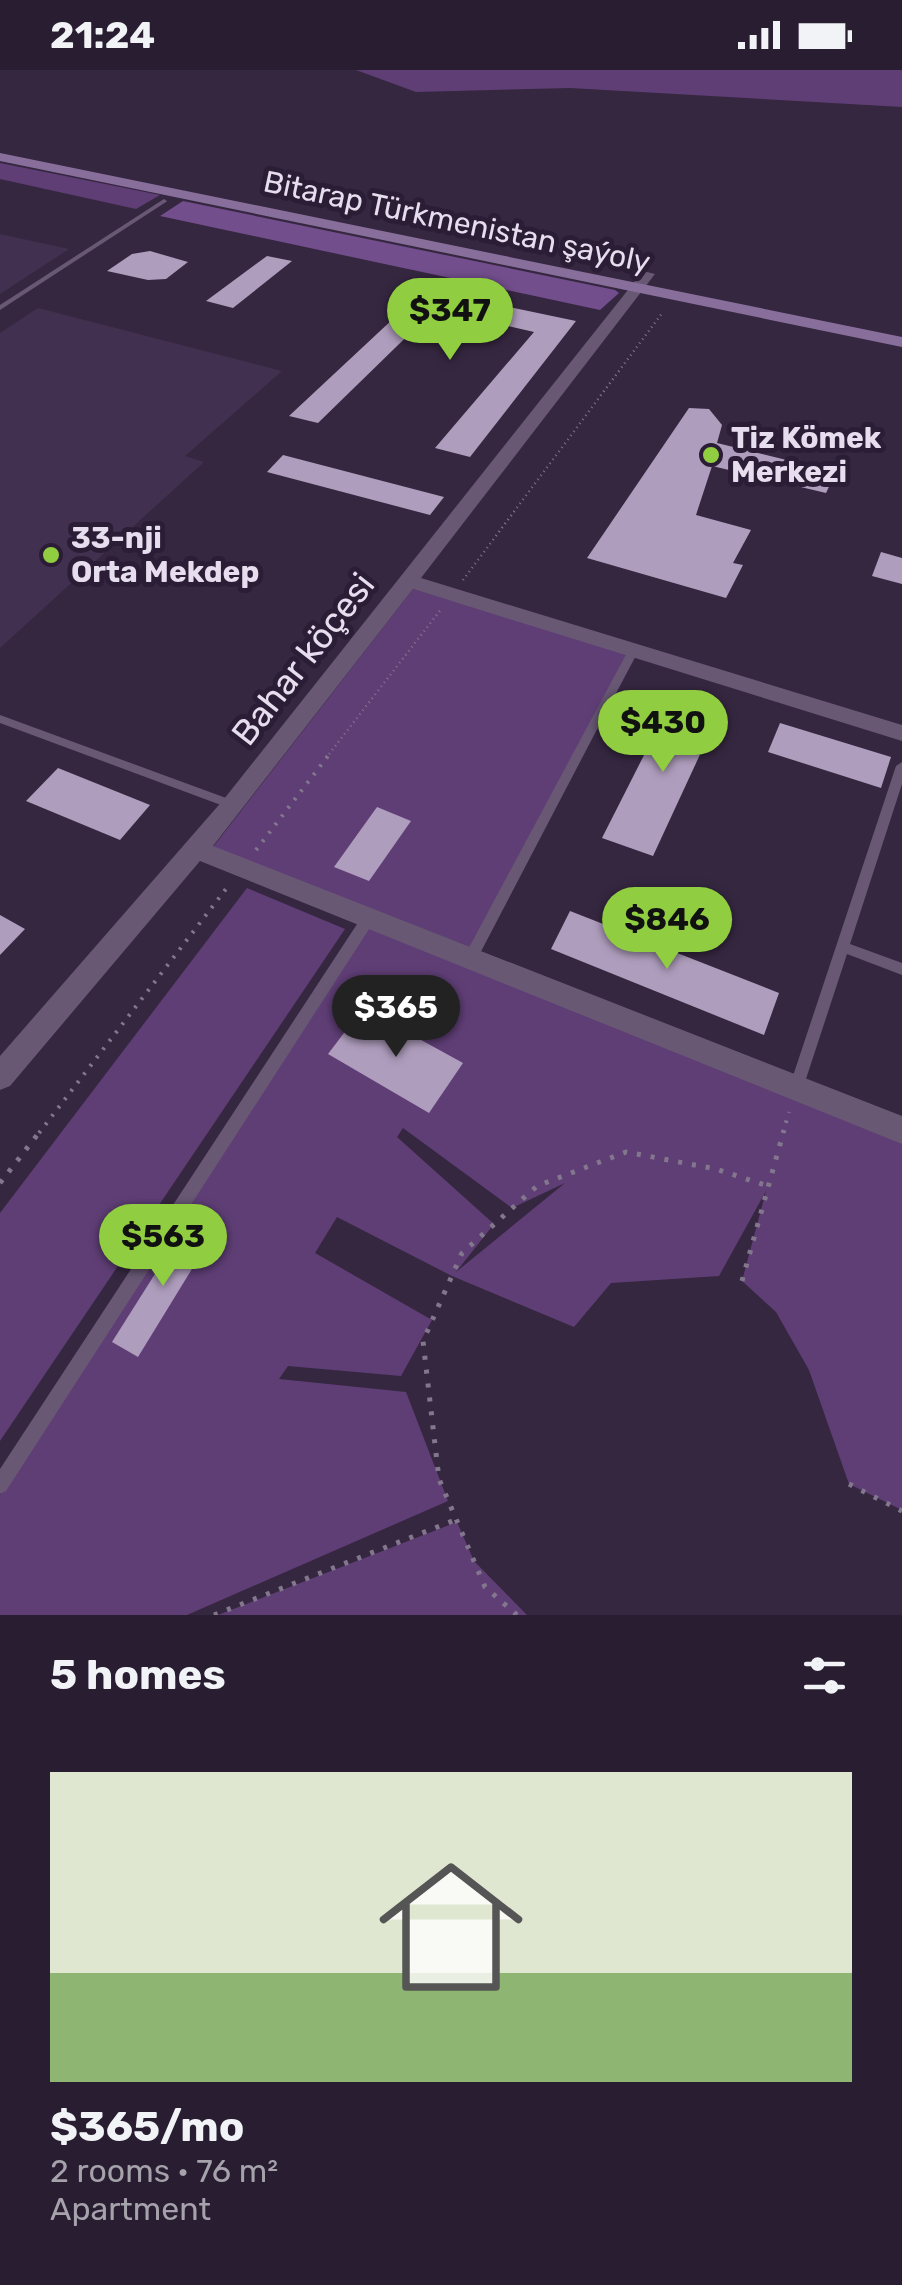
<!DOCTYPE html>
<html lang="en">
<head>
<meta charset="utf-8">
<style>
  body { margin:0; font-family:Rubik,sans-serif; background:#342a3d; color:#f1f3f6; height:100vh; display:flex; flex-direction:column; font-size:38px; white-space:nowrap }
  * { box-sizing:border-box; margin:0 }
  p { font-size:32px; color:#a5a2ab }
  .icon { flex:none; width:55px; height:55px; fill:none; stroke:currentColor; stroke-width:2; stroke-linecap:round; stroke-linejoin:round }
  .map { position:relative; height:1545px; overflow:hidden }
  .sheet { display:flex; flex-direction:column; background:#281d31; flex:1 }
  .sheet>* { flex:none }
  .price { position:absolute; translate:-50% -85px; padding:0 22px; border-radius:35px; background:#90cd40; color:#111; font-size:32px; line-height:65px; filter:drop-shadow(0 2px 5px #0008) }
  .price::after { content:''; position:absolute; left:50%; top:60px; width:30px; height:22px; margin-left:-15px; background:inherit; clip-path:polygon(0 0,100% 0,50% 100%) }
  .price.on { background:#222; color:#fff }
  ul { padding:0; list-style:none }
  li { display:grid; align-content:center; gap:20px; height:530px; padding:0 50px }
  li span { display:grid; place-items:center; height:310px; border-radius:0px; color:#555 }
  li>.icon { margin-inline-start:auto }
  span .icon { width:180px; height:180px; fill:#fffc; stroke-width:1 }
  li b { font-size:42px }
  h2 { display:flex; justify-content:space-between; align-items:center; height:120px; padding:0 50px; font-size:42px }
  .status { display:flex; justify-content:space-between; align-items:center; height:70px; padding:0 50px; background:#281d31; direction:ltr }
  .status svg { height:28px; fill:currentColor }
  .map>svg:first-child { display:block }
  .built { fill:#41304f }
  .green { fill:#5f3e76; fill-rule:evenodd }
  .forest { fill:#734e8d }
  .building { fill:#af9dbd }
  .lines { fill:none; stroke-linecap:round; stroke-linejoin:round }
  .path-far2 { stroke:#83778d; stroke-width:2.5; stroke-dasharray:1 4; stroke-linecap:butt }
  .path-far1 { stroke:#83778d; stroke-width:4; stroke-dasharray:2.5 8; stroke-linecap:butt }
  .path { stroke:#83778d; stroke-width:5; stroke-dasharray:4 10; stroke-linecap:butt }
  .service { fill:#685874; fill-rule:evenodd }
  .minor { fill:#685874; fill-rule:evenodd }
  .secondary { fill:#886f9b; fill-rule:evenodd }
  .poi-dot { fill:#90cd40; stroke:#2c1d36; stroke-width:4 }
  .labels { text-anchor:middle; stroke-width:10; stroke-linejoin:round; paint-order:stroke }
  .far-street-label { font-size:30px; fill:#e6ddee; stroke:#2c1d36 }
  .far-poi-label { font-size:30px; font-weight:bold; fill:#e6ddee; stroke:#2c1d36; text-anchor:start }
  .street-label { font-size:35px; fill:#e6ddee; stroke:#2c1d36 }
</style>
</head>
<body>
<div class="status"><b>21:24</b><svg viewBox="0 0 49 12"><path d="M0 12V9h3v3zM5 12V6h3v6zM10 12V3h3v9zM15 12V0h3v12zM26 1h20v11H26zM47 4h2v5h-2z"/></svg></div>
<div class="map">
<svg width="902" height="1545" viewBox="0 0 902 1545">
  <rect width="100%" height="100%" fill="#362741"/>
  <!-- built -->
  <g class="built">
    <polygon points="0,164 69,179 0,224"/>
    <polygon points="38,238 282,301 185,386 204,392 0,578 0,263"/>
  </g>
  <!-- green -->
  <g class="green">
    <polygon points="356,0 902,0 902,37 570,18 416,22"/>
    <polygon points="0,93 160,125 136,139 0,109"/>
    <polygon points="413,519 636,586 478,880 213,777"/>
    <polygon points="247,818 345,859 0,1371 0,1143"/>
    <path d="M368 849 902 1060V1440L849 1414 809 1300 776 1242 742 1211 766 1121 719 1206 611 1213 574 1257 452 1206 337 1147 315 1183 432 1250 401 1306 288 1296 279 1309 406 1322 448 1431 187 1545H0V1425L81 1291ZM403 1058 512 1138 565 1113 456 1202 494 1154 397 1067Z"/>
    <polygon points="457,1452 474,1491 527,1545 218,1545"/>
  </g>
  <!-- forest -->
  <polygon class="forest" points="183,131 615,220 619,223 600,240 160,146"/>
  <!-- building -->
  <g class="building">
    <polygon points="150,181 188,192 166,209 148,210 107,201 132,184"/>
    <polygon points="267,186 292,191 233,238 206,231"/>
    <polygon points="409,216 576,251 470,387 435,378 534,262 435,239 318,353 289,346 409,234"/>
    <polygon points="689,338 709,339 718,350 722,355 717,373 836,402 826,423 712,396 696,445 751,460 733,493 743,495 726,528 587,488"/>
    <polygon points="283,385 444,427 430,445 267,402"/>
    <polygon points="881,482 902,488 902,514 872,506"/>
    <polygon points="676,622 722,637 653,786 602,768"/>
    <polygon points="780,653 891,687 881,718 768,682"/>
    <polygon points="58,698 150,735 120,770 26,731"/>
    <polygon points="377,737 411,751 369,811 334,797"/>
    <polygon points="570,841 779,923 764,965 551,879"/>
    <polygon points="0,845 25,859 0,885"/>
    <polygon points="363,938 463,993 429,1043 328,984"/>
    <polygon points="189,1150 214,1163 138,1287 112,1272"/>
  </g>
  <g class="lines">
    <!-- path-far2 -->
    <g class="path-far2">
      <polyline points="463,510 663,242"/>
      <polyline points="326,688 442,538"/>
    </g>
    <!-- path-far1 -->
    <g class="path-far1">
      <polyline points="256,780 328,686"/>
      <polyline points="39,1063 229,815"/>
      <polyline points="783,1063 789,1042"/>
    </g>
    <!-- path -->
    <g class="path">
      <polyline points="0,1113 41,1060"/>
      <polyline points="742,1211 784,1060"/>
      <polyline points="849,1414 902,1441"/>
      <polyline points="214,1545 455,1450"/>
      <polyline points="517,1545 485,1517 439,1409 423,1271 462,1183 537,1116 626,1082 716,1099 768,1116"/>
    </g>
    <!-- service -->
    <g class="service">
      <polygon points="164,129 167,131 166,132 0,240 0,235"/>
      <polygon points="634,575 639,579 475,893 470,895 465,893 463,889 465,885 629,579"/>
      <polygon points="0,645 237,732 239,735 233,740 229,738 0,653"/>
      <polygon points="902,692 902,714 850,874 902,893 902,905 847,884 803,1018 801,1023 796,1025 791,1023 789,1018 896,696"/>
      <polygon points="368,844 373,845 375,849 373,853 6,1421 0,1424 0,1399 363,845"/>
    </g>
    <!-- minor -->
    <polygon class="minor" points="643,201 655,204 421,508 902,655 902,671 413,519 213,776 902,1046 902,1074 200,791 10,1016 0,1020 0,986 224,729"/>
    <!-- secondary -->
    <polygon class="secondary" points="0,83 902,267 902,277 0,91"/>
  </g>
  <!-- markers -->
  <g class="poi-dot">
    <circle cx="711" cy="385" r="10"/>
    <circle cx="51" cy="485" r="10"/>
  </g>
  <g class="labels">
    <!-- far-street labels -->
    <g class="far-street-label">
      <text transform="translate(457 152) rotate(12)" y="10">Bitarap Türkmenistan şaýoly</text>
    </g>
    <!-- far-poi labels -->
    <g class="far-poi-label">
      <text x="731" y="378">Tiz Kömek<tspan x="731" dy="34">Merkezi</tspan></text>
      <text x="71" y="478">33-nji<tspan x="71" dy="34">Orta Mekdep</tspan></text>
    </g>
    <!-- street labels -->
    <g class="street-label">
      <text transform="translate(303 589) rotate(-52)" y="12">Bahar köçesi</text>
    </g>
  </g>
</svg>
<b class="price" style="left:450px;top:293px">$347</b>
<b class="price" style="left:663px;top:705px">$430</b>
<b class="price" style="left:667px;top:902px">$846</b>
<b class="price on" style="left:396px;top:990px">$365</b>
<b class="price" style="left:163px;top:1219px">$563</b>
</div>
<section class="sheet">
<h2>5 homes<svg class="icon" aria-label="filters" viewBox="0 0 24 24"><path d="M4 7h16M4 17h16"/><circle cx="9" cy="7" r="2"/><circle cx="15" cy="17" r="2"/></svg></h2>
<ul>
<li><span style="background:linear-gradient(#dfe7d0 65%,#8fb573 0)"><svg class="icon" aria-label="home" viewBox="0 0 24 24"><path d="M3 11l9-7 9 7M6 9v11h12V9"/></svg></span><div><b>$365/mo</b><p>2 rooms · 76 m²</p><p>Apartment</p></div></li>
</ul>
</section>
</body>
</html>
